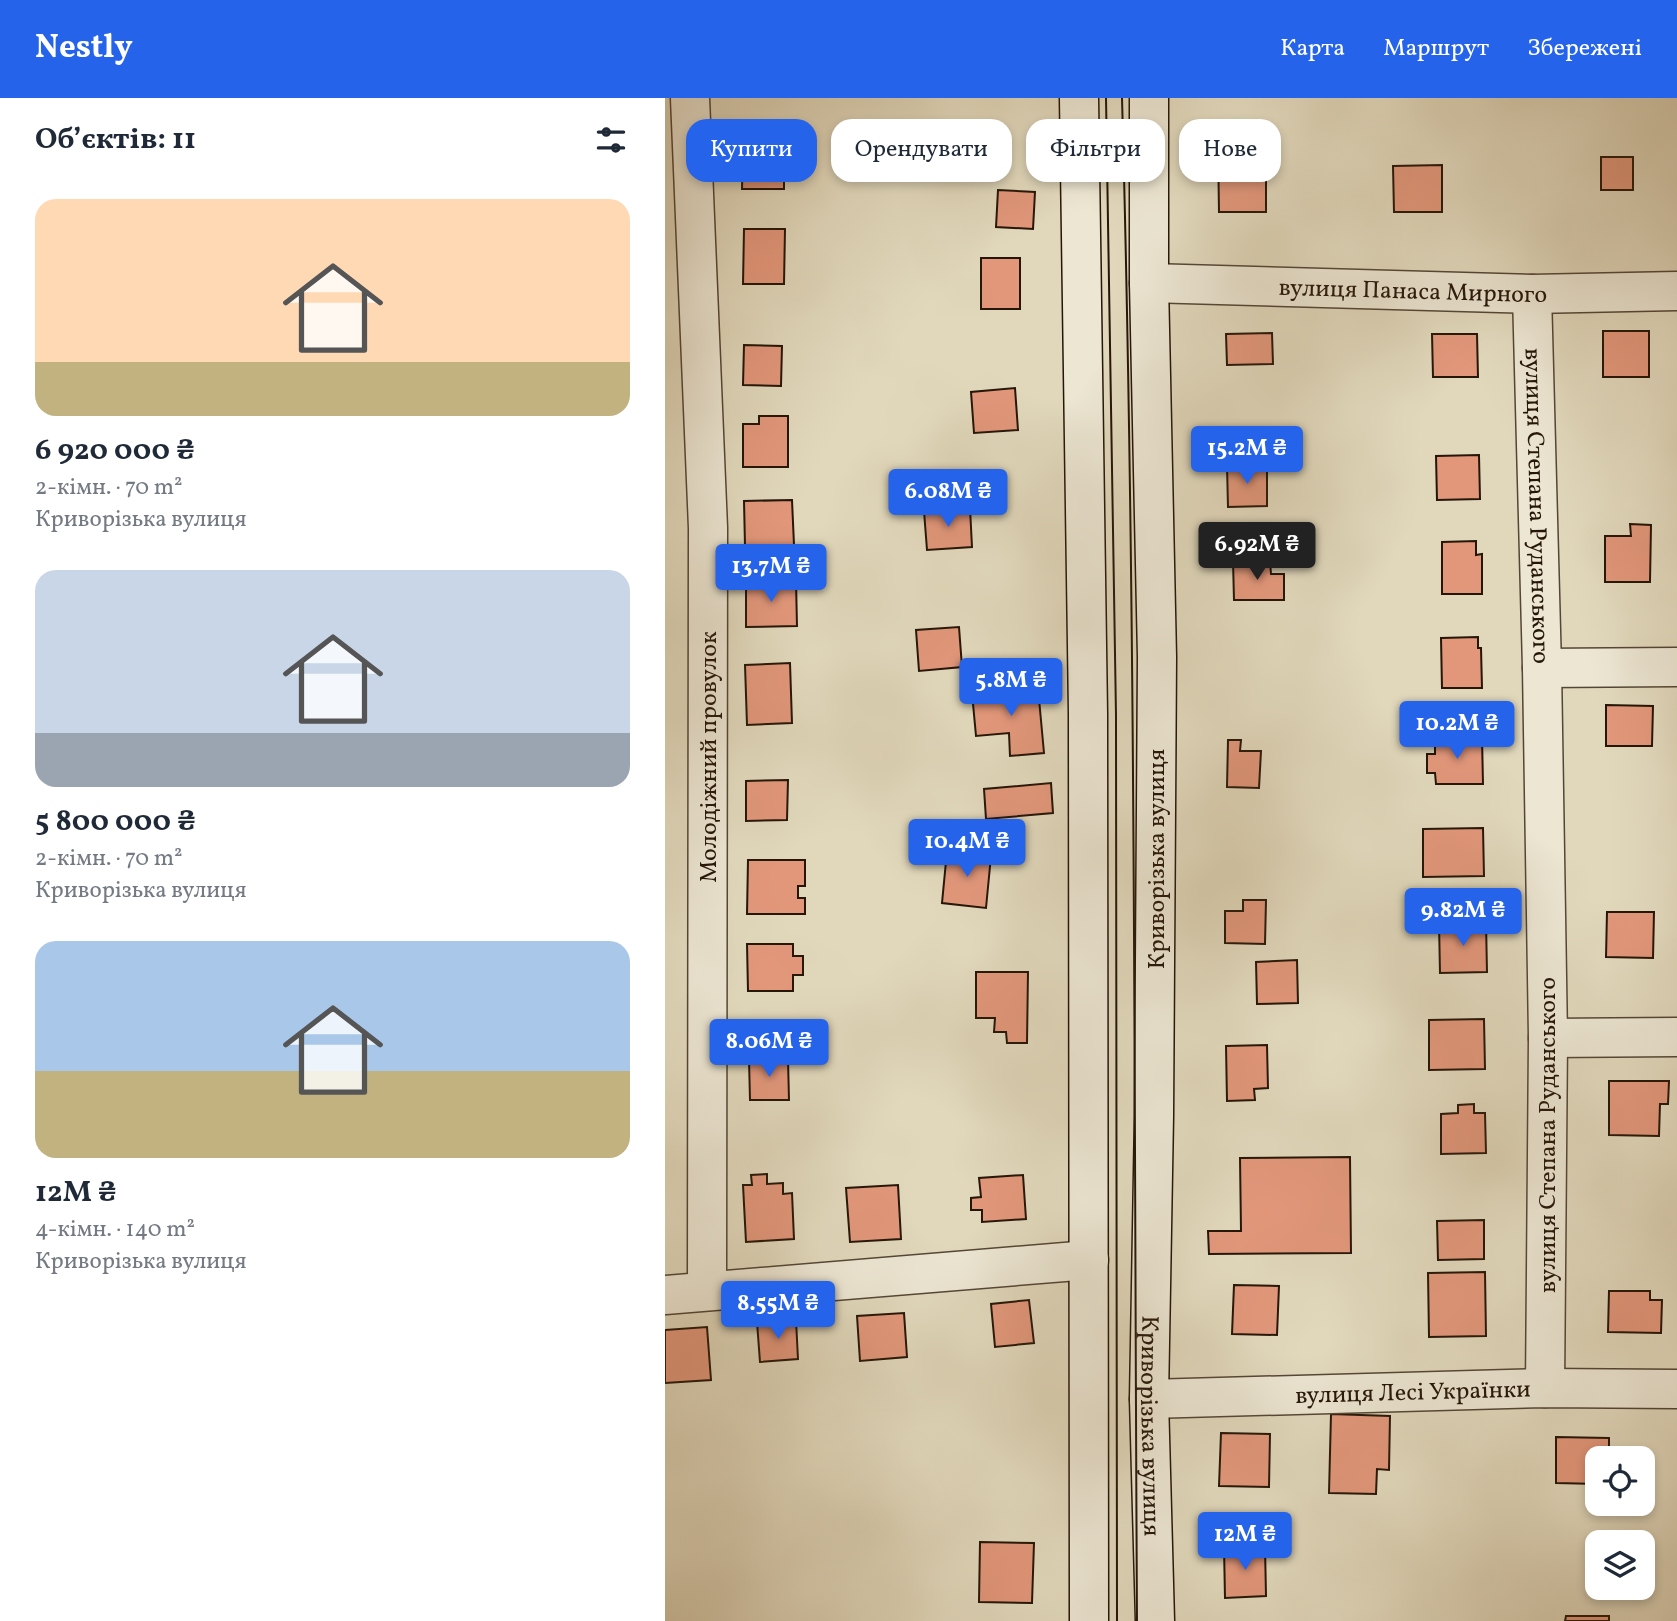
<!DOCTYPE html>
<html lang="uk">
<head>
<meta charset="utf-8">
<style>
  body { margin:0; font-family:Vollkorn,serif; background:#f6f6f7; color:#1f2937; height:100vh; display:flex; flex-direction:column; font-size:26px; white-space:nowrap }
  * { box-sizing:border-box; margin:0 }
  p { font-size:23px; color:#747a83 }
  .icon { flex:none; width:38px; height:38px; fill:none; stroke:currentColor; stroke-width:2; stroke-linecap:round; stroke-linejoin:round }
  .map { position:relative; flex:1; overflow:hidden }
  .drawer { display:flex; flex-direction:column; background:#fff; width:665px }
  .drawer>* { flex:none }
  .banner { position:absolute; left:21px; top:21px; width:665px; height:63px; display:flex; gap:14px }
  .controls { position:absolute; left:920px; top:1348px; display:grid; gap:14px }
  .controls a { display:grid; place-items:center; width:70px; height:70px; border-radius:14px; background:#fff; box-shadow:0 4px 10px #0003; font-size:35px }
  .price { position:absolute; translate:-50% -60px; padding:0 16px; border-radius:7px; background:#2563eb; color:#fff; font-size:23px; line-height:46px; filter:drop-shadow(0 2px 4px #0008) }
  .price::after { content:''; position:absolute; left:50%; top:42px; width:21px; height:16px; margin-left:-10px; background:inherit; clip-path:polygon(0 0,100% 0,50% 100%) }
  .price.on { background:#222; color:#fff }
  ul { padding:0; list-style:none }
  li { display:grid; align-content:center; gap:14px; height:371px; padding:0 35px }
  li span { display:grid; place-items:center; height:217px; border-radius:21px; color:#555 }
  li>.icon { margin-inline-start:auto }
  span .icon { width:126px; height:126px; fill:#fffc; stroke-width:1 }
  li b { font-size:30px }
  h2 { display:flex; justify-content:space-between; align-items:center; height:84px; padding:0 35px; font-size:30px }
  .tag { padding:0 24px; border-radius:21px; background:#fff; box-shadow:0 4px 10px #0003; font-size:24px; line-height:63px }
  .tag.on { background:#2563eb; color:#fff }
  header { display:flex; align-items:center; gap:42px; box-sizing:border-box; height:98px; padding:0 35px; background:#2563eb; color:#fff }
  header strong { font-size:33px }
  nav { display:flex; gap:38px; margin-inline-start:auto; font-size:24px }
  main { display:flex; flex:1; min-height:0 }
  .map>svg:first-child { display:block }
  .building { fill:#e2977b; stroke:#251609; stroke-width:2 }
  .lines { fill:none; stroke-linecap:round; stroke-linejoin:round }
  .minor-casing { stroke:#544636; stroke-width:41 }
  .secondary-casing { stroke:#251609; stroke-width:41 }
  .minor { stroke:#ece6d3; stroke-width:38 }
  .secondary { stroke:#ece6d3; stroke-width:38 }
  .tram { stroke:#251609; stroke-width:2 }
  .labels { text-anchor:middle; stroke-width:6; stroke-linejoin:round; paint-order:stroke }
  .street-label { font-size:24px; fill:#251609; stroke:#ece6d3 }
</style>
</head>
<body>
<header>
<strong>Nestly</strong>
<nav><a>Карта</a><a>Маршрут</a><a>Збережені</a></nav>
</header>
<main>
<section class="drawer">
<h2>Об’єктів: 11<svg class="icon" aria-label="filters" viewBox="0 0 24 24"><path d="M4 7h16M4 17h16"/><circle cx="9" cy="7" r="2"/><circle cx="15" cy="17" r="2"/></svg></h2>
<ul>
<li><span style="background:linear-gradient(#ffd9b3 75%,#c2b280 0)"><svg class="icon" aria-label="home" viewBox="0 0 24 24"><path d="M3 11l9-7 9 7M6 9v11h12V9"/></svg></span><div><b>6 920 000 ₴</b><p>2-кімн. · 70 m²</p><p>Криворізька вулиця</p></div></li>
<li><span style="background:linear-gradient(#c9d6e8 75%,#9aa5b1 0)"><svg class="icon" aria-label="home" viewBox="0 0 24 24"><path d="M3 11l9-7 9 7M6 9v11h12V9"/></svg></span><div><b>5 800 000 ₴</b><p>2-кімн. · 70 m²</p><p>Криворізька вулиця</p></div></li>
<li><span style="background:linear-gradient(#a9c7e8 60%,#c2b280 0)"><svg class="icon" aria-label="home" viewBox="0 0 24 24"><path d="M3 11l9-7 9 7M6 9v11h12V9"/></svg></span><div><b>12M ₴</b><p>4-кімн. · 140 m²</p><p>Криворізька вулиця</p></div></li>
</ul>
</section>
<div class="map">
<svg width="1012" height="1523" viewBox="0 0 1012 1523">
  <rect width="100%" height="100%" fill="#e1d8bc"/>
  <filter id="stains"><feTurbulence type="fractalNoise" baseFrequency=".00286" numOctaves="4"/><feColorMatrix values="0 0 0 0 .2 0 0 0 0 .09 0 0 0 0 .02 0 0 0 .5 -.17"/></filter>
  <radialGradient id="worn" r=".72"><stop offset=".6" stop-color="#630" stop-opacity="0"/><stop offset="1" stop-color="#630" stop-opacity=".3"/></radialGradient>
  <!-- building -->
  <g class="building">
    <polygon points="553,45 574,45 573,56 601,56 601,114 554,114"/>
    <polygon points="78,47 119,47 119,91 77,91"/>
    <rect x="936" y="59" width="32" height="33"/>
    <polygon points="777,67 777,114 729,114 728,68"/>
    <polygon points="333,92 370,94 368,131 331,129"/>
    <polygon points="79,131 120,131 119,186 78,186"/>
    <rect x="316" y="160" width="39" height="51"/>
    <rect x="938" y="233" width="46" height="46"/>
    <polygon points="607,235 608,266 562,267 561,236"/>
    <polygon points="767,236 812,236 813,279 768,279"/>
    <polygon points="79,247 117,248 116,288 78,287"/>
    <polygon points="350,290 353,332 309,335 306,294"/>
    <polygon points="94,318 123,318 123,369 78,369 78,326 94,326"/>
    <polygon points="814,357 815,401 772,402 771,358"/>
    <polygon points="602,367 602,408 563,409 562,368"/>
    <polygon points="127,402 129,447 80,448 79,403"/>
    <polygon points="305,410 307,449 262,452 259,413"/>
    <polygon points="965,426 986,427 985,484 940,484 940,438 966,438"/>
    <polygon points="811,443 811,457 817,456 817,496 777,496 777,444"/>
    <polygon points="568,463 605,463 606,476 619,476 619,502 569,502"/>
    <polygon points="81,483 131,483 132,528 81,529"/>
    <polygon points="294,529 297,569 254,573 251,532"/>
    <polygon points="813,539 813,550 816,550 817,590 777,590 776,540"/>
    <polygon points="125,565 127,625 82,627 80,567"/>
    <polygon points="373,590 379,655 345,658 344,635 311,638 307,595"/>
    <polygon points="941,607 988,608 987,648 941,648"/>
    <polygon points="770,639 817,639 818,686 771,686 770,675 762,675 762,656 770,656"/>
    <polygon points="563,642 576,642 575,653 596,653 594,690 562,689"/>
    <polygon points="123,682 122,722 81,723 81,683"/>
    <polygon points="386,685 388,715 321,721 319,691"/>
    <polygon points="818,730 819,778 758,779 758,731"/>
    <polygon points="282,753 326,758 321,810 277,805"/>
    <polygon points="83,762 140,762 140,788 133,788 133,800 140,800 140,816 82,816"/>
    <polygon points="578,802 601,802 600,846 560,845 560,813 578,813"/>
    <polygon points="942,814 989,814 988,860 941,859"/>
    <polygon points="821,824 822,874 775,875 774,825"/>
    <polygon points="82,846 128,846 128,858 138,858 138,877 128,877 128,893 83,893"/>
    <polygon points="632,862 633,905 592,906 591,864"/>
    <polygon points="311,874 363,874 362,945 342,945 341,934 329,934 330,920 311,920"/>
    <polygon points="819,921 820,971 764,972 764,922"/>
    <polygon points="602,947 603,990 589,991 590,1002 562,1003 561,948"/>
    <polygon points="84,961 123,961 124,1002 85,1002"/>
    <polygon points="944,983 1004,983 1003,1006 995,1006 994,1038 944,1037"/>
    <polygon points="809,1006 809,1015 820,1015 821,1055 776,1056 776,1016 793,1015 793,1007"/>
    <polygon points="685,1059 686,1155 544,1156 543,1133 576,1133 575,1060"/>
    <polygon points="102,1076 102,1086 118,1085 118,1096 127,1095 129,1141 81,1144 78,1087 87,1087 86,1077"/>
    <polygon points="358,1077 361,1121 317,1124 317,1112 306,1112 306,1100 316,1099 314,1080"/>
    <polygon points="233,1087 236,1141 185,1144 181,1090"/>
    <polygon points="819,1122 819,1161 773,1162 772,1123"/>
    <polygon points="820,1174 821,1238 764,1239 763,1175"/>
    <polygon points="569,1187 614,1188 612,1237 567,1236"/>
    <polygon points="944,1193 985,1193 985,1202 997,1202 996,1235 943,1234"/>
    <polygon points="364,1202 369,1245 330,1249 326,1206"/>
    <polygon points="239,1215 242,1259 195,1263 192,1218"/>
    <polygon points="131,1222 133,1261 95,1264 92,1224"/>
    <polygon points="42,1229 46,1282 0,1285 0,1232"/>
    <polygon points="666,1316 725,1318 724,1372 712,1371 711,1396 664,1395"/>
    <polygon points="556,1335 605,1336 604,1389 554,1388"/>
    <polygon points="891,1339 944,1340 944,1360 933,1360 933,1386 891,1385"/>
    <polygon points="315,1444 369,1445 367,1505 314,1504"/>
    <polygon points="600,1448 601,1498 560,1500 559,1449"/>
    <polygon points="901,1518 944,1518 944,1523 900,1523"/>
  </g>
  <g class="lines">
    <!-- minor casing -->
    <g class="minor-casing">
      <g id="minor">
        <polyline points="25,0 43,430 42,1193"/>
        <path id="s1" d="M484 185 867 196 1012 193"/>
        <path id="s2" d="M867 196 877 570 883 940 880 1290"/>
        <polyline points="877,570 1012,569"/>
        <polyline points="883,940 1012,939"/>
        <polyline points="0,1197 424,1162"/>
        <path id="s3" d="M484 1301 880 1290 1012 1291"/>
      </g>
    </g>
    <!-- secondary casing -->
    <g class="secondary-casing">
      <g id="secondary">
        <polyline points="414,0 423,616 424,1523"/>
        <path id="s4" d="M484 0V185L492 559 489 1018 484 1301 490 1523"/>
      </g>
    </g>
    <!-- minor -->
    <use href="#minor" class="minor"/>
    <!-- secondary -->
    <use href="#secondary" class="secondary"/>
    <!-- tram -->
    <g class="tram">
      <polyline points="441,0 451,617 452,1523"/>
      <path d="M457 0C471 507 469 1015 472 1523"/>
    </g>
  </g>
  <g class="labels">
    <!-- street labels -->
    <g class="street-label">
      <text dy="8" stroke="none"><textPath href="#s1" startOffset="264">вулиця Панаса Мирного</textPath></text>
      <text dy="8" stroke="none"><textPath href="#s2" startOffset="212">вулиця Степана Руданського</textPath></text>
      <text transform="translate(43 659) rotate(-90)" y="8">Молодіжний провулок</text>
      <text transform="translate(491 761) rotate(-90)" y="8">Криворізька вулиця</text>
      <text transform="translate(882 1037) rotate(-90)" y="8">вулиця Степана Руданського</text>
      <text dy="8" stroke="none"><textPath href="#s3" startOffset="264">вулиця Лесі Українки</textPath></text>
      <text dy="8" stroke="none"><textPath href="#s4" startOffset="1328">Криворізька вулиця</textPath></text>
    </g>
  </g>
  <rect width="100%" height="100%" filter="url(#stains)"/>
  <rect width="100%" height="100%" fill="url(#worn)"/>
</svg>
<div class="controls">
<a><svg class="icon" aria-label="locate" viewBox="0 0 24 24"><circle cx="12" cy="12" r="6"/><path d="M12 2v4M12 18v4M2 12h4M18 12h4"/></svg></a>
<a><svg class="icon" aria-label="layers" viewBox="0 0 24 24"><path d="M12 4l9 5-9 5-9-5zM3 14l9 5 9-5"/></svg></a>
</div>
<b class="price" style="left:582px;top:388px">15.2M ₴</b>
<b class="price" style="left:283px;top:431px">6.08M ₴</b>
<b class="price on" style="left:592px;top:484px">6.92M ₴</b>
<b class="price" style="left:106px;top:506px">13.7M ₴</b>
<b class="price" style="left:346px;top:620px">5.8M ₴</b>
<b class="price" style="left:792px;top:663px">10.2M ₴</b>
<b class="price" style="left:302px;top:781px">10.4M ₴</b>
<b class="price" style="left:798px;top:850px">9.82M ₴</b>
<b class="price" style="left:104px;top:981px">8.06M ₴</b>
<b class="price" style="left:113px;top:1243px">8.55M ₴</b>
<b class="price" style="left:580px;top:1474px">12M ₴</b>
<div class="banner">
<a class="tag on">Купити</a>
<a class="tag">Орендувати</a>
<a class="tag">Фільтри</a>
<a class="tag">Нове</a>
</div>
</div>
</main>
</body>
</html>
